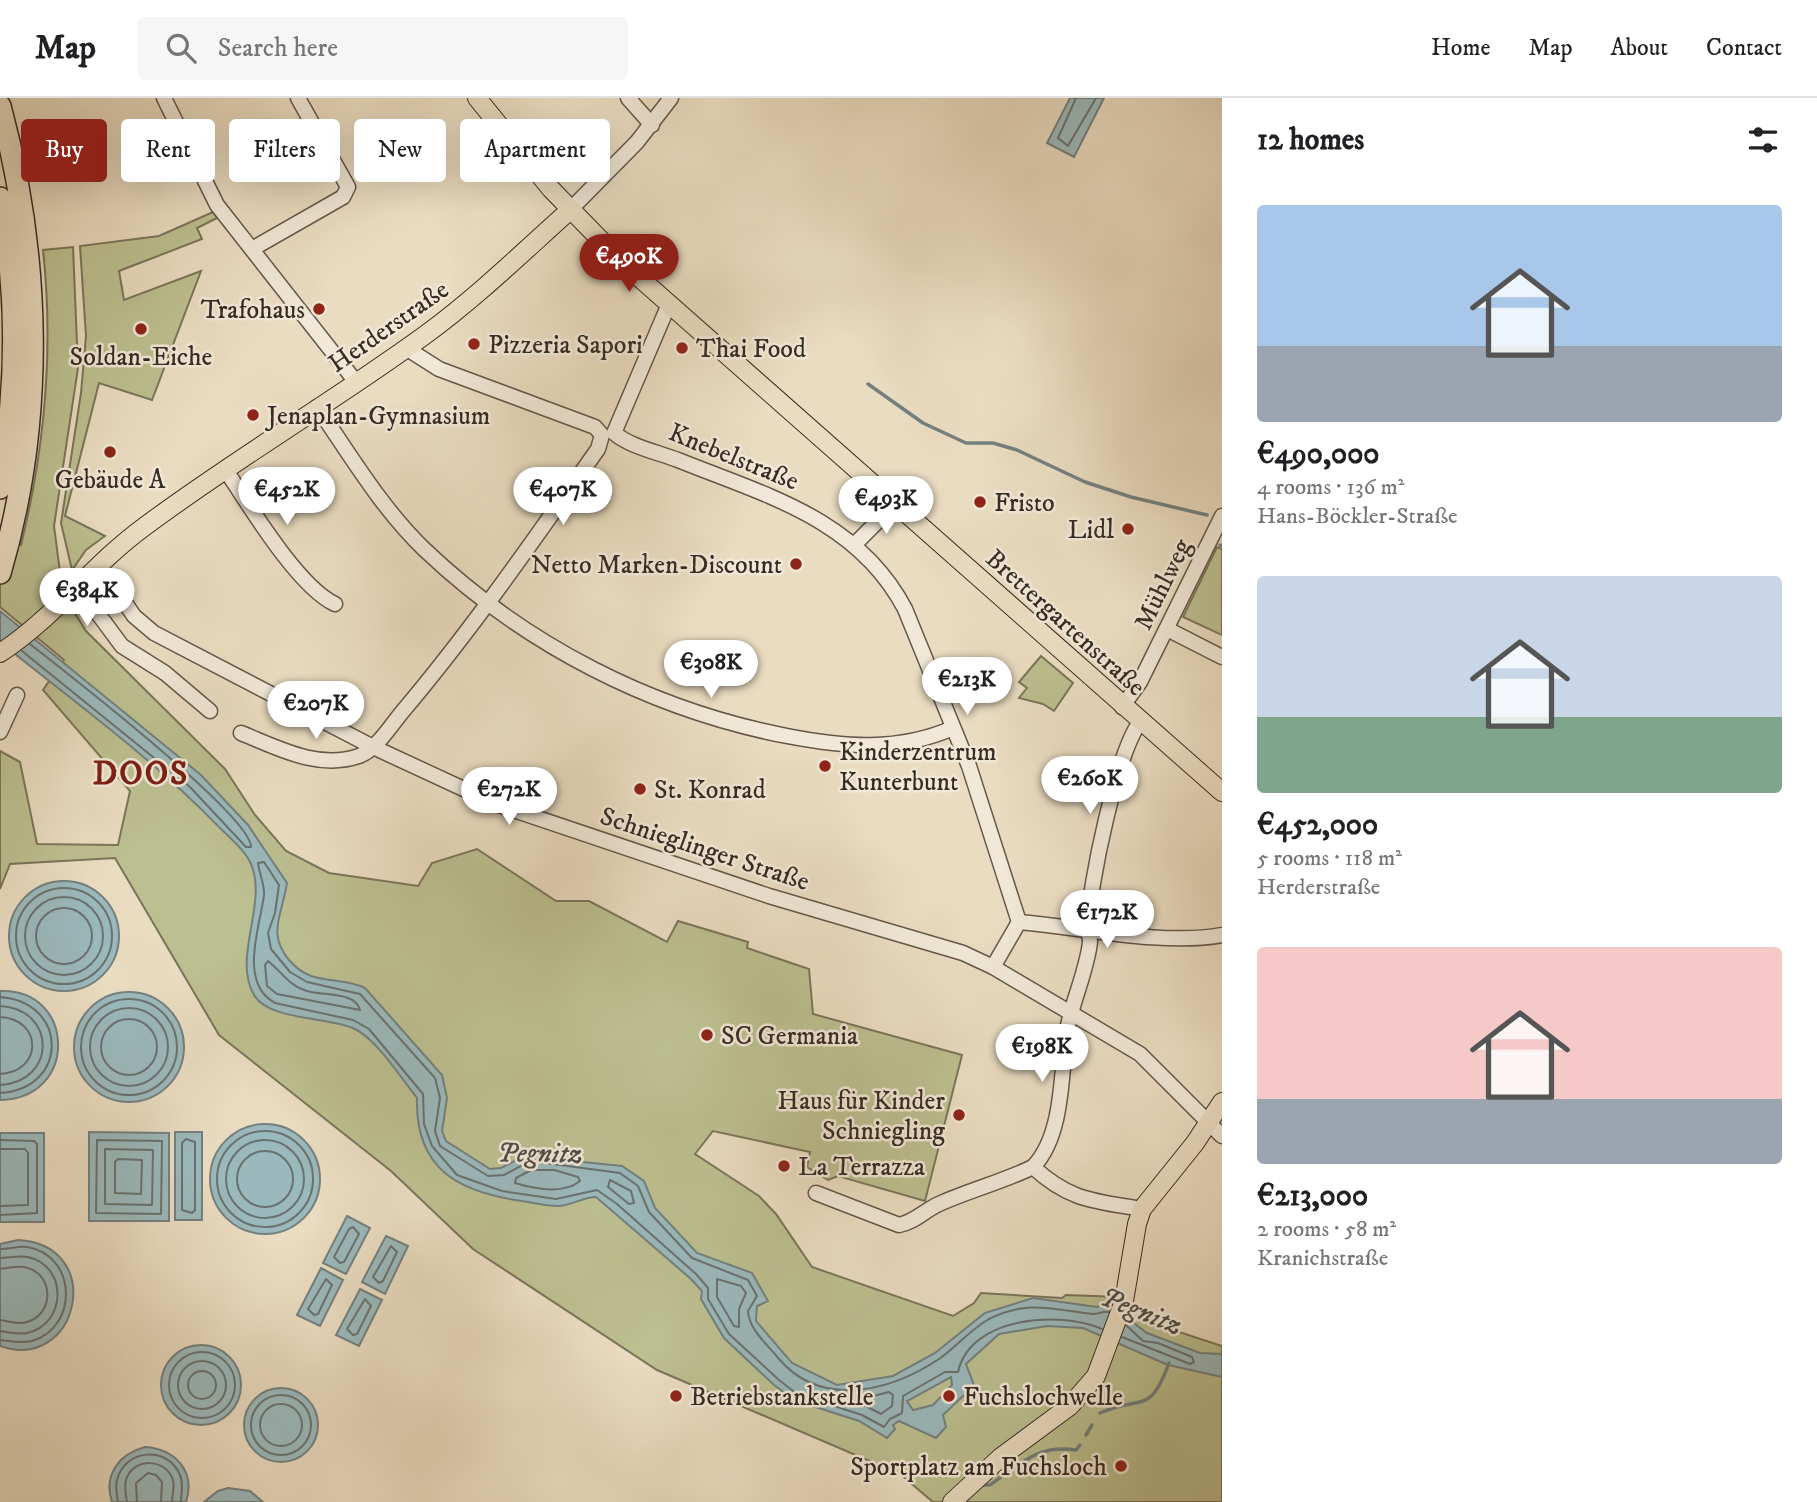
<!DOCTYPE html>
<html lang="en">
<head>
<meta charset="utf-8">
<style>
  body { margin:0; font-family:"IM FELL DW Pica",serif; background:#f6f6f6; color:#202124; height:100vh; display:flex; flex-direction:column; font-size:26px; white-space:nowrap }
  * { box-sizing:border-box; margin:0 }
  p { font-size:23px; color:#757577 }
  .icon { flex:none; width:38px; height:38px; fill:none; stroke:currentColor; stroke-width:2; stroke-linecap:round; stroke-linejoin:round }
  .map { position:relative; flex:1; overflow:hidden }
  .drawer { display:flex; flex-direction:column; background:#fff; width:595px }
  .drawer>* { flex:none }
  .banner { position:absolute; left:21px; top:21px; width:665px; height:63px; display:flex; gap:14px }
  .price { position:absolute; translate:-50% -60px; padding:0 16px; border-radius:24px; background:#fff; color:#222; font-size:23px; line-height:46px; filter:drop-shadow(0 2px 4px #0008) }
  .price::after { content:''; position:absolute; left:50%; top:42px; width:21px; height:16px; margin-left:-10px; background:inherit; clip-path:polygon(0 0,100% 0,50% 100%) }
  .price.selected { background:#8f2418; color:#fff }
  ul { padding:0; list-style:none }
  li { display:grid; align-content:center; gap:14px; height:371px; padding:0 35px }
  li span { display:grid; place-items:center; height:217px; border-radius:7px; color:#555 }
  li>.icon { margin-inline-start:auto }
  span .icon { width:126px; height:126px; fill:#fffc; stroke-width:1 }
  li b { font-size:30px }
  h2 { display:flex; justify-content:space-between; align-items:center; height:84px; padding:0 35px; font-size:30px }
  .tag { padding:0 24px; border-radius:7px; background:#fff; box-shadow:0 7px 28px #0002; font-size:24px; line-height:63px }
  .tag.selected { background:#8f2418; color:#fff }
  header { display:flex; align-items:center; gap:42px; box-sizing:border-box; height:98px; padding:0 35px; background:#fff; border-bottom:2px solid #e0e0e0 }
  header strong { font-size:33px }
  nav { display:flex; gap:38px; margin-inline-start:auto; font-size:24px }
  .search { width:490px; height:63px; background:#f6f6f6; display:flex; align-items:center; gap:18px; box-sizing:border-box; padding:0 24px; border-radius:7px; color:#757577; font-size:26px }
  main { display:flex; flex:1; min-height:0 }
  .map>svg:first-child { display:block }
  .green { fill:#bcbf90; stroke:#7a755a; stroke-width:2 }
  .water { fill:#9bb9bc; stroke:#73807f; stroke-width:2; fill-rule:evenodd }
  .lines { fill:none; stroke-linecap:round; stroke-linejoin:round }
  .shore { stroke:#697270; stroke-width:2 }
  .stream { stroke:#73807f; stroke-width:3.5 }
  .minor-casing { stroke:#64574a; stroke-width:17 }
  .major-casing { stroke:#372b23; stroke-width:20 }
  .highway-casing { stroke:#372b23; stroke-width:24 }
  .minor { stroke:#f1e8d7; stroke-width:14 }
  .major { stroke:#eadcc1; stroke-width:18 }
  .highway { stroke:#eadcc1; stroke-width:21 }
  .poi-dot { fill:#8f2418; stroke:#f1e8d7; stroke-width:2.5 }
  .labels { text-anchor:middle; stroke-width:5; stroke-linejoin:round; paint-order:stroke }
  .poi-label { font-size:26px; fill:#372b23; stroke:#f1e8d7; text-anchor:start }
  .street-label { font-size:26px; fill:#372b23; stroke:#f1e8d7 }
  .water-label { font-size:28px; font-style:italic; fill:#504e49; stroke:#f1e8d7 }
  .district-label { font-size:33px; font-weight:bold; letter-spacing:2px; fill:#7a1f14; stroke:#f1e8d7 }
</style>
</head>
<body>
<header>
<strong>Map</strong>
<div class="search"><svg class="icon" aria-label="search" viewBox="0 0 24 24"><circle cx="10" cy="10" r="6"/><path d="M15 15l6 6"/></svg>Search here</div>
<nav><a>Home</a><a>Map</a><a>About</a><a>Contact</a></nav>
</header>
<main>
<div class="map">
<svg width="1222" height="1404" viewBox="0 0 1222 1404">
  <rect width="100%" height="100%" fill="#eadcc1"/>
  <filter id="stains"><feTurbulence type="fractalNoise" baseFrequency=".00286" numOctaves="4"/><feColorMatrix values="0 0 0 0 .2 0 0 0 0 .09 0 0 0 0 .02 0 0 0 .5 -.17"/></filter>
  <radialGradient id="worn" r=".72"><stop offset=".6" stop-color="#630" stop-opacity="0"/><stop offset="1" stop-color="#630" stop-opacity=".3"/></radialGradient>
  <!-- green -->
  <g class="green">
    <polygon points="213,114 217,120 197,130 202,141 119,173 124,202 201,173 152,302 99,285 65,418 105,438 86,452 72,472 61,425 81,295 86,238 80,148 159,138"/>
    <path d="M73 149 78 270 54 428 60 474 55 483 86 533 225 671 255 717 286 753 329 775 418 788 432 765 477 751 556 803H589L667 844 678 823 748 844 747 850 809 871 813 916 962 957 925 1103 838 1078 828 1082 807 1069 810 1054 713 1033 695 1056 759 1098 776 1116 812 1169 953 1218 974 1205 981 1195 1062 1200 1066 1197 1121 1199 1130 1218 1222 1248V1404H933L900 1376 657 1272 473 1151 391 1073 219 937 115 760 10 766 0 791V653L20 664 37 746 118 747 130 693 43 592 64 562 0 509V428L21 447C45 349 54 253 43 152Z"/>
    <polygon points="1217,449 1222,451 1222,537 1183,519"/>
    <polygon points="1041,558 1073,585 1054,613 1043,606 1019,600 1027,590 1019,584"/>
  </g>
  <!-- water -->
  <g class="water">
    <polygon points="1070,0 1104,0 1074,59 1047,45"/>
    <path d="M0 513 201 677 248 727 287 785C282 817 267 836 289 862 295 869 303 875 311 878 329 884 348 881 365 890L442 977 447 1000 442 1033 446 1043 490 1071 501 1070 528 1056 556 1057 583 1064 622 1068 644 1083 655 1110 697 1155 752 1175 768 1203 757 1208 756 1223 792 1265 837 1287 893 1278 935 1255 985 1215 1033 1200 1097 1209 1106 1204 1147 1235 1200 1255 1222 1256V1279L1168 1267 1083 1230 1047 1228 999 1236 966 1266 974 1287 970 1297 963 1298 943 1317 946 1329 936 1340 899 1323 893 1327 895 1331 887 1340 859 1323 794 1302 774 1287 724 1240 701 1201 702 1193 691 1181 596 1099C583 1099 573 1107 559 1108 547 1108 534 1105 522 1103 458 1094 415 1071 417 1000 401 980 376 940 353 930 328 919 268 922 254 897 232 859 268 806 251 766 245 752 227 737 216 726 151 659 73 603 0 544ZM951 1279 952 1287 933 1307 913 1312 907 1303Z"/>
    <circle cx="64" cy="838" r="55"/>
    <path d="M0 893C76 890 79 1001 0 1002Z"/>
    <circle cx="129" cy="949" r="55"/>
    <circle cx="265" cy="1081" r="55"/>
    <polygon points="89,1034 169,1035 169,1123 89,1123"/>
    <rect x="175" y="1034" width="27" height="88"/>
    <rect x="0" y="1035" width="44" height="89"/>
    <polygon points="347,1118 370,1130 346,1176 323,1165"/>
    <polygon points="386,1138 408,1148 385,1196 362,1184"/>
    <path d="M18 1142C108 1147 78 1276 0 1248V1146Z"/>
    <polygon points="321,1170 343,1182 320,1228 297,1217"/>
    <polygon points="360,1191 382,1202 359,1248 336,1237"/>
    <circle cx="201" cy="1287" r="40"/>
    <circle cx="281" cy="1327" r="37"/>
    <path d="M145 1349C175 1351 196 1373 186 1404H112C103 1377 119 1356 145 1349Z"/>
    <polygon points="228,1390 250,1393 263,1404 204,1404 218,1393"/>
  </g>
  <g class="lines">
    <!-- shore -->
    <g class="shore">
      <polyline points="1076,0 1058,40 1068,48 1096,0"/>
      <path d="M22 553 190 689 246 749H251C251 717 64 573 30 546"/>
      <circle cx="64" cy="838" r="48"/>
      <circle cx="64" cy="838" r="39"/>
      <circle cx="64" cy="838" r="28"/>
      <path d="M268 863C281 873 289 888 307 893 323 898 355 893 360 912L277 896 267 888 265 867Z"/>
      <path d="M0 899C69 904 69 991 0 995"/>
      <circle cx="129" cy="949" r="48"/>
      <path d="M0 908C57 911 57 984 0 987"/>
      <circle cx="129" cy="949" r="39"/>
      <path d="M0 919C43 921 43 974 0 976"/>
      <circle cx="129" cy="949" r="28"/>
      <circle cx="265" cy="1081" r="48"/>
      <polygon points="186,1041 195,1044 195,1112 192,1115 182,1112 182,1045"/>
      <polyline points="0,1042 34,1043 37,1046 37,1115 0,1117"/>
      <polygon points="97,1042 162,1043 161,1116 96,1115"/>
      <circle cx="265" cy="1081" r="39"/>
      <polyline points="0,1051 25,1051 28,1055 28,1107 0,1108"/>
      <polygon points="105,1051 153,1052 152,1107 105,1106"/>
      <circle cx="265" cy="1081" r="28"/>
      <polygon points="118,1061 142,1062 141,1096 115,1095 115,1064"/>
      <path d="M531 1072H554L578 1079 580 1083C563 1097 535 1091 515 1085L516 1080Z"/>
      <polygon points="610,1082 631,1093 634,1105 629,1106 608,1089"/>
      <polygon points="353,1129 359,1136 344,1164 340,1165 334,1159 349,1131"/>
      <polygon points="391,1148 397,1154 383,1183 379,1185 373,1179"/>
      <path d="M0 1151C9 1151 18 1148 27 1149 77 1157 79 1229 32 1243 21 1246 11 1243 0 1242"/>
      <path d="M0 1160C9 1160 18 1157 28 1159 68 1168 67 1226 27 1235 18 1237 9 1234 0 1233"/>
      <path d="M0 1171C9 1170 19 1167 28 1170 54 1178 54 1216 27 1224 18 1227 9 1223 0 1222"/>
      <polygon points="326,1181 332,1187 318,1216 314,1217 308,1211"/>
      <polygon points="717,1181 741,1188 746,1195 739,1211 739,1229 734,1228 717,1199"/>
      <polygon points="365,1201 371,1208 357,1236 353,1237 347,1231"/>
      <path d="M1102 1231C1059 1212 970 1219 958 1274H945L903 1298 902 1315 890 1321 884 1329 862 1317 797 1296 779 1282 729 1236 708 1201V1190L696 1176 617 1106 597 1092 556 1101 502 1093 457 1077 432 1048 424 1026 423 996 369 931 353 922 275 905C238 885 260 829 264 797 265 787 259 775 258 765L264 764 279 787 275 815 268 835 271 851 290 874 307 884 360 896 435 980 440 1000 435 1033 440 1048 488 1078 504 1077 530 1063 620 1075 638 1088 649 1114 692 1160 748 1182 757 1198 748 1213C749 1232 768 1247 779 1261 822 1311 891 1293 939 1261 956 1249 971 1231 989 1221 1029 1201 1053 1212 1093 1216 1099 1216 1103 1213 1109 1214"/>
      <polyline points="1122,1239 1190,1266 1194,1264 1192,1259 1158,1245 1143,1243 1126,1227"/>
      <circle cx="202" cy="1287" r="33"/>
      <circle cx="202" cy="1287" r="24"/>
      <circle cx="202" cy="1287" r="14"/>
      <polygon points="889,1294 893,1297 892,1308 881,1316 860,1305 862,1301"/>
      <circle cx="281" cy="1327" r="30"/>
      <circle cx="281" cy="1327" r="21"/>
      <path d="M118 1404C117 1397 115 1389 117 1382 124 1351 168 1347 180 1377 184 1386 181 1394 181 1404"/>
      <path d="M127 1404C126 1397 124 1389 126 1382 133 1359 166 1360 173 1382 175 1389 172 1397 172 1404"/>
      <polyline points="137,1404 136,1385 148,1375 156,1377 162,1384 161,1404"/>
    </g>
    <!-- stream -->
    <g class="stream">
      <polyline points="868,286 923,325 966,345 993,345 1017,352 1085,384 1131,399 1207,417"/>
      <polyline points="1220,447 1222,448"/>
      <path d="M1100 1315C1142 1296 1149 1319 1169 1265"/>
      <polyline points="1086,1337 1092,1327"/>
      <path d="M981 1387H990C1020 1366 1038 1346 1076 1352L1080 1347"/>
    </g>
    <!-- minor casing -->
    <g class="minor-casing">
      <g id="minor">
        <polyline points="164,0 217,107 356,284"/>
        <polyline points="628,0 652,27"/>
        <polyline points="570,112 637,44 671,0"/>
        <polyline points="252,151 343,99 348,89 298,0"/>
        <path d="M669 206 614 335C631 349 657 354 678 362 765 397 858 421 905 511L969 668 1019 824"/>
        <path d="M317 309C351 358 382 411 425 452 525 547 652 612 787 638 844 649 898 654 953 630"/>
        <path d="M225 371C249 407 298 489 335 506"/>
        <polyline points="854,447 895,406"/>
        <polyline points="99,467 134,518 154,535 373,649 496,706 769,798 963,855 993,869 1140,956 1222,1038"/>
        <polyline points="116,491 103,503 99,517 122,548 165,575 210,613"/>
        <polyline points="1167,531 1222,559"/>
        <polyline points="1122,609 1140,584 1222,418"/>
        <polyline points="0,634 17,597"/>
        <path d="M241 635C278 650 318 672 359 658 377 651 391 627 403 613 473 530 535 440 598 351L602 337 595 329 439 271 406 250"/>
        <path d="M993 869 1019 824C1081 829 1162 848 1222 837"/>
        <path d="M1033 1069C1063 1038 1061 978 1066 937 1071 906 1087 873 1090 844 1090 839 1088 834 1088 829 1089 787 1117 655 1140 624"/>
        <path d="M816 1095 899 1127C915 1124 925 1112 939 1106 970 1092 1002 1084 1033 1069 1070 1103 1094 1103 1142 1111"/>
      </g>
    </g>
    <!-- major casing -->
    <g class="major-casing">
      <g id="major">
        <polyline points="477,0 551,91 625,167 1222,694"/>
        <path d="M0 555C54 520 92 467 144 429 235 361 333 304 425 237 477 199 522 155 570 112"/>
        <polyline points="952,1404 1001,1359 1070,1308 1096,1278 1124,1203 1137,1126 1142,1111 1195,1045 1222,1004"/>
      </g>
    </g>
    <!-- highway casing -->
    <g class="highway-casing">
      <g id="highway">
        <path d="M0 8C41 160 45 323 0 475"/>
        <path d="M0 100C19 196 17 295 0 390"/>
      </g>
    </g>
    <!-- minor -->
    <use href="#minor" class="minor"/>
    <!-- major -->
    <use href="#major" class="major"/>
    <!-- highway -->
    <use href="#highway" class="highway"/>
  </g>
  <!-- markers -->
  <g class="poi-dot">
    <circle cx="319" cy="211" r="7"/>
    <circle cx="141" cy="231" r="7"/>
    <circle cx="474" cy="246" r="7"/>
    <circle cx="682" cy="250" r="7"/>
    <circle cx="253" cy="317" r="7"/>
    <circle cx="110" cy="354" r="7"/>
    <circle cx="980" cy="404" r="7"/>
    <circle cx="1128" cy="431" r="7"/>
    <circle cx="796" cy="466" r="7"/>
    <circle cx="825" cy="668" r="7"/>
    <circle cx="640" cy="691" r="7"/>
    <circle cx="707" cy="937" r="7"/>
    <circle cx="959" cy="1017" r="7"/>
    <circle cx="784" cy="1068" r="7"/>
    <circle cx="676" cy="1298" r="7"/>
    <circle cx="949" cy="1298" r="7"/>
    <circle cx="1121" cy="1368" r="7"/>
  </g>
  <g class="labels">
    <!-- poi labels -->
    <g class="poi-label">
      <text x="305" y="220" text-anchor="end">Trafohaus</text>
      <text x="488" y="255">Pizzeria Sapori</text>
      <text x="696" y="259">Thai Food</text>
      <text x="141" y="267" text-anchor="middle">Soldan-Eiche</text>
      <text x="267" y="326">Jenaplan-Gymnasium</text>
      <text x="110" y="390" text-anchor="middle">Gebäude A</text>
      <text x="994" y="413">Fristo</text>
      <text x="1114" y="440" text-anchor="end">Lidl</text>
      <text x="782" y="475" text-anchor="end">Netto Marken-Discount</text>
      <text x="839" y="662">Kinderzentrum<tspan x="839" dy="30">Kunterbunt</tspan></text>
      <text x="654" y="700">St. Konrad</text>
      <text x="721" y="946">SC Germania</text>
      <text x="945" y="1011" text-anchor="end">Haus für Kinder<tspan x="945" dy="30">Schniegling</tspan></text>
      <text x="798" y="1077">La Terrazza</text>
      <text x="690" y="1307">Betriebstankstelle</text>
      <text x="963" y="1307">Fuchslochwelle</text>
      <text x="1107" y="1377" text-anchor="end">Sportplatz am Fuchsloch</text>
    </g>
    <!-- street labels -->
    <g class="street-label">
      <text transform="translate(388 228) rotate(-35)" y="9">Herderstraße</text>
      <text transform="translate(734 358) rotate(22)" y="9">Knebelstraße</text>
      <text transform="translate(1162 486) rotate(-64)" y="9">Mühlweg</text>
      <text transform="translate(1066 524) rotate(42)" y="9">Brettergartenstraße</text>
      <text transform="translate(705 750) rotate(18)" y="9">Schnieglinger Straße</text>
    </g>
    <!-- water labels -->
    <g class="water-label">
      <text transform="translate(540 1054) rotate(1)" y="10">Pegnitz</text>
      <text transform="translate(1142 1212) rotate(22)" y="10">Pegnitz</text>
    </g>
    <!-- district labels -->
    <g class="district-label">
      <text x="141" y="686">DOOS</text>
    </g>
  </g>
  <rect width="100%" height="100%" filter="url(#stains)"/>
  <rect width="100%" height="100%" fill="url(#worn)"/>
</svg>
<b class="price selected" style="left:629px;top:196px">€490K</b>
<b class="price" style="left:287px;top:429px">€452K</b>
<b class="price" style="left:563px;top:429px">€407K</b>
<b class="price" style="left:886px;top:438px">€493K</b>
<b class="price" style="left:87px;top:530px">€384K</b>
<b class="price" style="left:711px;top:602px">€308K</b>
<b class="price" style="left:967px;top:619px">€213K</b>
<b class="price" style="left:316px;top:643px">€207K</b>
<b class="price" style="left:1090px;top:718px">€260K</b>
<b class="price" style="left:509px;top:729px">€272K</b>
<b class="price" style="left:1107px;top:852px">€172K</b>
<b class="price" style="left:1042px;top:986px">€198K</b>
<div class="banner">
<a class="tag selected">Buy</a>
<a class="tag">Rent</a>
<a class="tag">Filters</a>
<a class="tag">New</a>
<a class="tag">Apartment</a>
</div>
</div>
<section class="drawer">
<h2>12 homes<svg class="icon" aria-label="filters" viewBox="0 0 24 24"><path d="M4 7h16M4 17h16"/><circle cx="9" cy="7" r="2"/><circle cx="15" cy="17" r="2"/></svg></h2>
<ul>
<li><span style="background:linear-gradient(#a9c7e8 65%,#9aa5b1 0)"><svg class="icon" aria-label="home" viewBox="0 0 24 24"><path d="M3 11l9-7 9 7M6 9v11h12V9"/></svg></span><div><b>€490,000</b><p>4 rooms · 136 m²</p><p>Hans-Böckler-Straße</p></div></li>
<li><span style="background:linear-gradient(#c9d6e8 65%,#7fa58c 0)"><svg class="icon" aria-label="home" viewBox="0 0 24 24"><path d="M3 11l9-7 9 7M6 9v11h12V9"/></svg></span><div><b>€452,000</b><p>5 rooms · 118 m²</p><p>Herderstraße</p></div></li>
<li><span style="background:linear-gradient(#f6c9c9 70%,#9aa5b1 0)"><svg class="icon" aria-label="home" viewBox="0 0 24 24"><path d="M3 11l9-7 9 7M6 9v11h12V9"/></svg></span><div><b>€213,000</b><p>2 rooms · 58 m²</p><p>Kranichstraße</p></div></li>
</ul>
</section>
</main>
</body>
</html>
